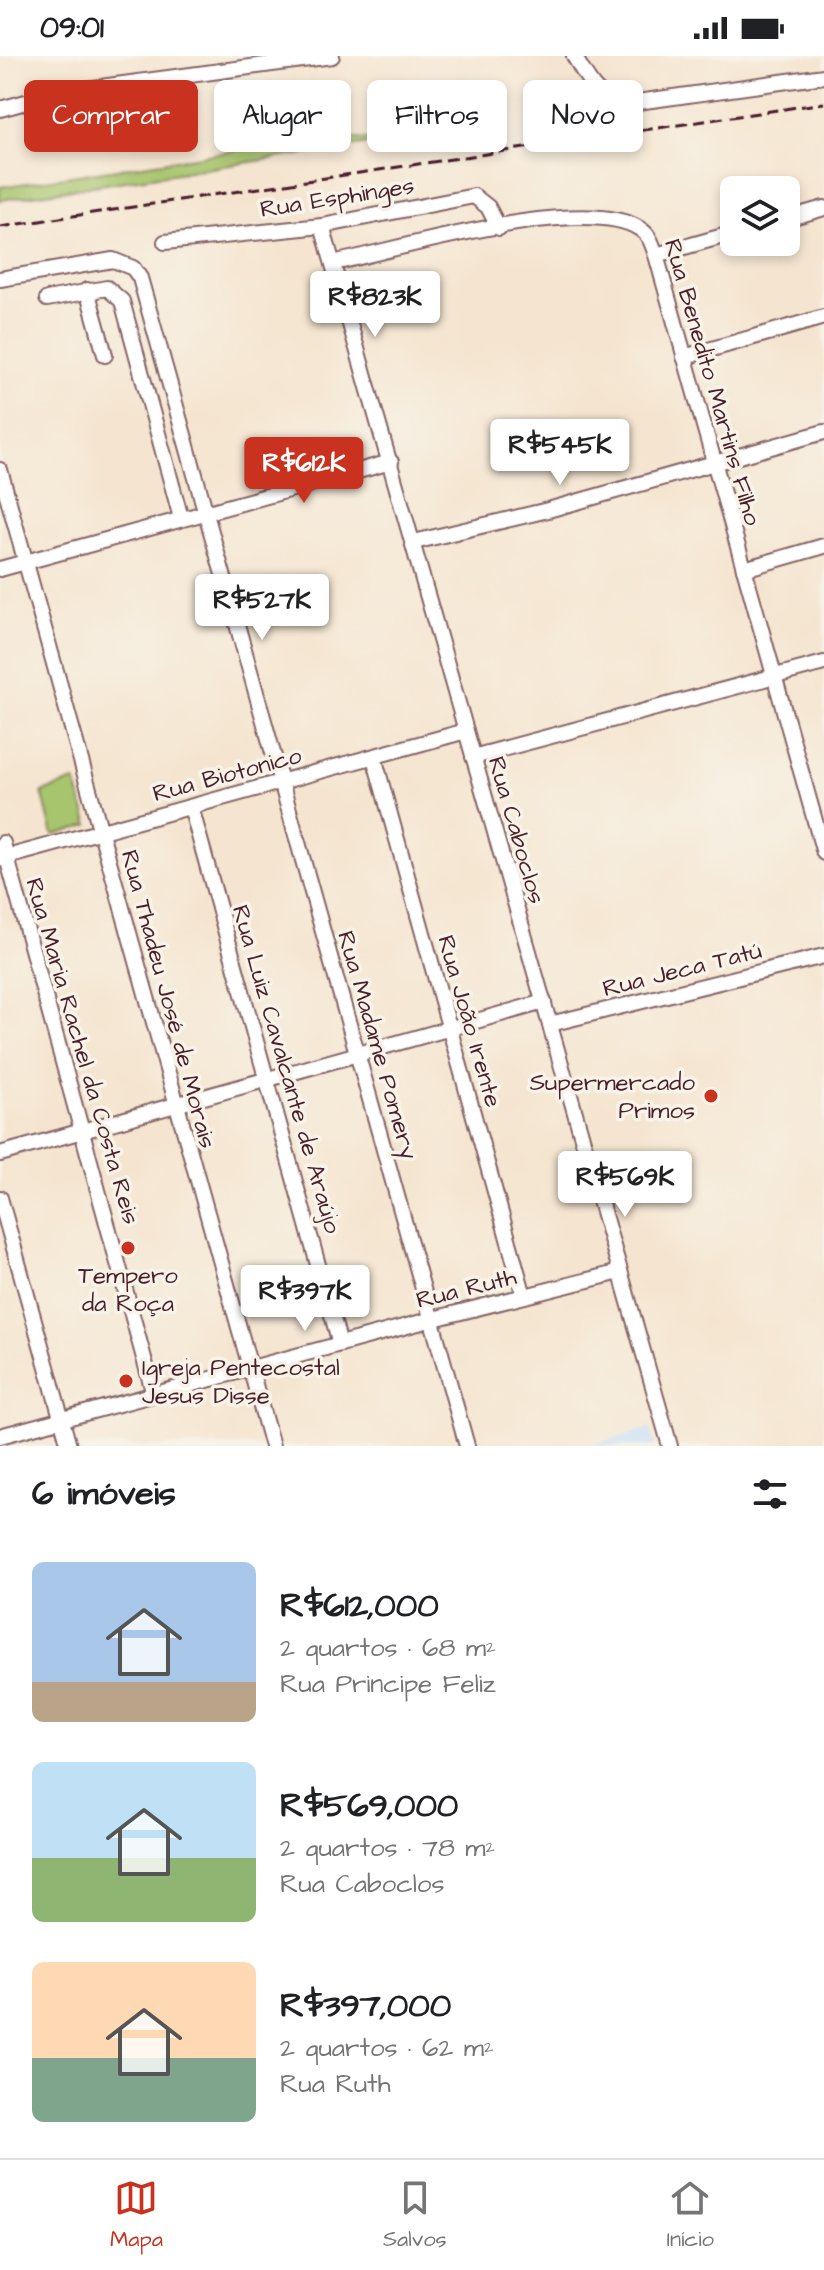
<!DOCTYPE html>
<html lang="pt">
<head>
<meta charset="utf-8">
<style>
  body { margin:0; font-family:"Architects Daughter",sans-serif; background:#f6f6f6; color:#202124; height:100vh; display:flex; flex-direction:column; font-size:30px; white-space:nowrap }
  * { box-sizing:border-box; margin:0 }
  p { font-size:26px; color:#757577 }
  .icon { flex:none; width:44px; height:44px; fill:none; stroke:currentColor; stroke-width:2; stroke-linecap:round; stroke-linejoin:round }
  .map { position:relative; height:1390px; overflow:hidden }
  .details { display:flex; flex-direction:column; background:#fff; flex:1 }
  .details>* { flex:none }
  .top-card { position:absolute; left:24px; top:24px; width:776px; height:72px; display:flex; gap:16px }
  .buttons { position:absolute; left:720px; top:120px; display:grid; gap:16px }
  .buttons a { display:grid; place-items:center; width:80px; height:80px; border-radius:12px; background:#fff; box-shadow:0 4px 12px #0003; font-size:40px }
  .price { position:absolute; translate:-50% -68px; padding:0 18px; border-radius:8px; background:#fff; color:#222; font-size:26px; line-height:52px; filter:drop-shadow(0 2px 4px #0008) }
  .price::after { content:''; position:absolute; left:50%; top:48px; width:24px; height:18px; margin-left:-12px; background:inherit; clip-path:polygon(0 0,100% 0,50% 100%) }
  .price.current { background:#c8321e; color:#fff }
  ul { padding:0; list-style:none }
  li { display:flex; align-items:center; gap:24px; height:200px; padding:0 32px }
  li span { display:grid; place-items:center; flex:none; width:224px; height:160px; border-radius:12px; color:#555 }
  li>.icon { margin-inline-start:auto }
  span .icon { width:96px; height:96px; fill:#fffc; stroke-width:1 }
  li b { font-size:34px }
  h2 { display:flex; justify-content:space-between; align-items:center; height:96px; padding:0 32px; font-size:34px }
  .chip { padding:0 28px; border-radius:12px; background:#fff; box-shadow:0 4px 12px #0003; font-size:28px; line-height:72px }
  .chip.current { background:#c8321e; color:#fff }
  .status { display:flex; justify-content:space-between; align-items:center; height:56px; padding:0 40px; background:#fff; direction:ltr }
  .status svg { height:22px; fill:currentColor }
  .dock { display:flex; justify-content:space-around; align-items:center; height:112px; border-top:2px solid #e0e0e0; background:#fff; font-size:22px; color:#757577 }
  .dock a { display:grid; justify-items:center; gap:4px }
  .dock .current { color:#c8321e }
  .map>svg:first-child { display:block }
  .built { fill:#c5def8 }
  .green { fill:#a7c56d; stroke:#78724c; stroke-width:2 }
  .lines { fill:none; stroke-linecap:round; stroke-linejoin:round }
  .minor-casing { stroke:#866465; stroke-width:18 }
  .minor { stroke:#fff; stroke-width:14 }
  .rail { stroke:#4a1f2b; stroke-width:3; stroke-dasharray:12 6; stroke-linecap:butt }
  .poi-dot { fill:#c8321e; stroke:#f7f3e8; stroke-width:3 }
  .labels { text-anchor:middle; stroke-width:7; stroke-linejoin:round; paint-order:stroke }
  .street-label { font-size:24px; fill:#4a1f2b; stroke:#f7f3e8 }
  .poi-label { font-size:24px; fill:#4a1f2b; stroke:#f7f3e8; text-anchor:end }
</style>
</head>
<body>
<div class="status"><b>09:01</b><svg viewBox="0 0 49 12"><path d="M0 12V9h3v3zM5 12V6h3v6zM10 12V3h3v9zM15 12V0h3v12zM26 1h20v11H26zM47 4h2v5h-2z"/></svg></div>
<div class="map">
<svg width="824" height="1390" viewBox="0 0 824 1390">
  <rect width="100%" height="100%" fill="#f7f3e8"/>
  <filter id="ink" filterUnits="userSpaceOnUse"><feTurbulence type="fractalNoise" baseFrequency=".0125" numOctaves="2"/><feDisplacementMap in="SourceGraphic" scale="16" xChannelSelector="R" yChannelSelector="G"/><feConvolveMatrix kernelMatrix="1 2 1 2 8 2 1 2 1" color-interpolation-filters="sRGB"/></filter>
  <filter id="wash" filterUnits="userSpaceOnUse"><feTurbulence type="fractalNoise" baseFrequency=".006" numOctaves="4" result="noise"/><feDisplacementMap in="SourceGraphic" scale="32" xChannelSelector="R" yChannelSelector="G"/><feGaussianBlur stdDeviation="1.8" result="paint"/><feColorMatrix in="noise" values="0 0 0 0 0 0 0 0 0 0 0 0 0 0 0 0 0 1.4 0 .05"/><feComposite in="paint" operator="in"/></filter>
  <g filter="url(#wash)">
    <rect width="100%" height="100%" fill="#f5e5d0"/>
    <!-- built -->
    <polygon class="built" points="650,1372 655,1390 587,1390"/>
    <!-- green -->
    <g class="green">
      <polygon points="323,81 388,85 0,144 0,131"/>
      <polygon points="75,725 89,769 53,779 42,736"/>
    </g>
  </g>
  <g filter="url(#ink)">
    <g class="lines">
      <!-- minor casing -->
      <g class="minor-casing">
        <g id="minor">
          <path d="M574 0C588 23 595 42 623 48L824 20"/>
          <polyline points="0,53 63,36 332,0"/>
          <polyline points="786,163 824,152"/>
          <polyline points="322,170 670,1390"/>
          <polyline points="165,186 322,170 474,140 488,151 499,172"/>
          <polyline points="656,199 734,177"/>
          <path d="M333 207C398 193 586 137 640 173 650 179 652 188 656 199L824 797"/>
          <polyline points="0,223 113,204 133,212 140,222 467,1390"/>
          <polyline points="87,234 105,299"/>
          <polyline points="47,243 107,232 122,245 181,462"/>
          <polyline points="684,301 824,261"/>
          <polyline points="0,414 272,1390"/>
          <polyline points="414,486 548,454 824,376"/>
          <polyline points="0,513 391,406"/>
          <polyline points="744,513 824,490"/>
          <polyline points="374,701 524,1240"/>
          <polyline points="473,701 824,607"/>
          <polyline points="191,751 340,1288"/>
          <polyline points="3,787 154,1339"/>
          <polyline points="0,803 466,675"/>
          <polyline points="550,968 824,900"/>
          <polyline points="0,1098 544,946"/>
          <polyline points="0,1142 69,1390"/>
          <polyline points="0,1380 433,1263 620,1216"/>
        </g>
      </g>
      <!-- minor -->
      <use href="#minor" class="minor"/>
      <!-- rail -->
      <polyline class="rail" points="0,171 824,47"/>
    </g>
  </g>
  <!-- markers -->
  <g class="poi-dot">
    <circle cx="711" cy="1040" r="8"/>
    <circle cx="128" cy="1192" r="8"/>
    <circle cx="126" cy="1325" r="8"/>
  </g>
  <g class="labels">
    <!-- street labels -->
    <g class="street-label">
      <text transform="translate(337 141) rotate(-9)" y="8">Rua Esphinges</text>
      <text transform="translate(713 326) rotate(74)" y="8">Rua Benedito Martins Filho</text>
      <text transform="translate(227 718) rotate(-15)" y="8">Rua Biotonico</text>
      <text transform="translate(517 774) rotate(74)" y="8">Rua Caboclos</text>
      <text transform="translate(682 913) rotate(-14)" y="8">Rua Jeca Tatú</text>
      <text transform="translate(169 943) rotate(75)" y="8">Rua Thadeu José de Morais</text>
      <text transform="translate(470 965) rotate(74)" y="8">Rua João Irente</text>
      <text transform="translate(378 989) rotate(74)" y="8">Rua Madame Pomery</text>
      <text transform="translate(83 995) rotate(74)" y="8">Rua Maria Rachel da Costa Reis</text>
      <text transform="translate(287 1013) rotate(74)" y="8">Rua Luiz Cavalcante de Araújo</text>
      <text transform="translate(466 1232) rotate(-14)" y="8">Rua Ruth</text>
    </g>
    <!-- poi labels -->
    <g class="poi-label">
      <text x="695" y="1034">Supermercado<tspan x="695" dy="28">Primos</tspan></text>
      <text x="128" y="1227" text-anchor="middle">Tempero<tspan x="128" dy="28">da Roça</tspan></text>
      <text x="142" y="1319" text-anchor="start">Igreja Pentecostal<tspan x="142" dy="28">Jesus Disse</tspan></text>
    </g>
  </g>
</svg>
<div class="buttons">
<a><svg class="icon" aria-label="layers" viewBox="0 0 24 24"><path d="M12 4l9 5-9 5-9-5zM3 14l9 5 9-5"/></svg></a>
</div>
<b class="price" style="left:375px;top:283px">R$823K</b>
<b class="price" style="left:560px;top:431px">R$545K</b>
<b class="price current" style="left:304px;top:449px">R$612K</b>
<b class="price" style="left:262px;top:586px">R$527K</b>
<b class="price" style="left:625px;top:1163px">R$569K</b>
<b class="price" style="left:305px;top:1277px">R$397K</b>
<div class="top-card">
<a class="chip current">Comprar</a>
<a class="chip">Alugar</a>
<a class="chip">Filtros</a>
<a class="chip">Novo</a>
</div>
</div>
<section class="details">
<h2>6 imóveis<svg class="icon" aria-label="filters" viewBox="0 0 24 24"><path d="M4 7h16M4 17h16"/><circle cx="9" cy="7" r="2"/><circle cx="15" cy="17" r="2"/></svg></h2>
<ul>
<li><span style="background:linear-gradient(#a9c7e8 75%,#b9a48a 0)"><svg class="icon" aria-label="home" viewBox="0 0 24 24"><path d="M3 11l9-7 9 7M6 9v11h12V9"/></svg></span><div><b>R$612,000</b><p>2 quartos · 68 m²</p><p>Rua Principe Feliz</p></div></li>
<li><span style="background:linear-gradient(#bfe0f5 60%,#8fb573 0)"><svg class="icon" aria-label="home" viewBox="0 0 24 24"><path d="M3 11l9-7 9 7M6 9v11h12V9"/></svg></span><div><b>R$569,000</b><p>2 quartos · 78 m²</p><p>Rua Caboclos</p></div></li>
<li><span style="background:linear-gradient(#ffd9b3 60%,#7fa58c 0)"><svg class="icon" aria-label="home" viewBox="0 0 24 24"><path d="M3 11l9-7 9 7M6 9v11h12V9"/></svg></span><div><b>R$397,000</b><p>2 quartos · 62 m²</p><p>Rua Ruth</p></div></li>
</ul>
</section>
<nav class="dock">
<a class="current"><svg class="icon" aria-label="map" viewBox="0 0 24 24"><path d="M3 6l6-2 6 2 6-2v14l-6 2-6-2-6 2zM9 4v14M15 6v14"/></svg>Mapa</a>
<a><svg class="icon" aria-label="saved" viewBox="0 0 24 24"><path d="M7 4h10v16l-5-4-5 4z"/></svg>Salvos</a>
<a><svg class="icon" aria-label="home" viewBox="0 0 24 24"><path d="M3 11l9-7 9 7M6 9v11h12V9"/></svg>Início</a>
</nav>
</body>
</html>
